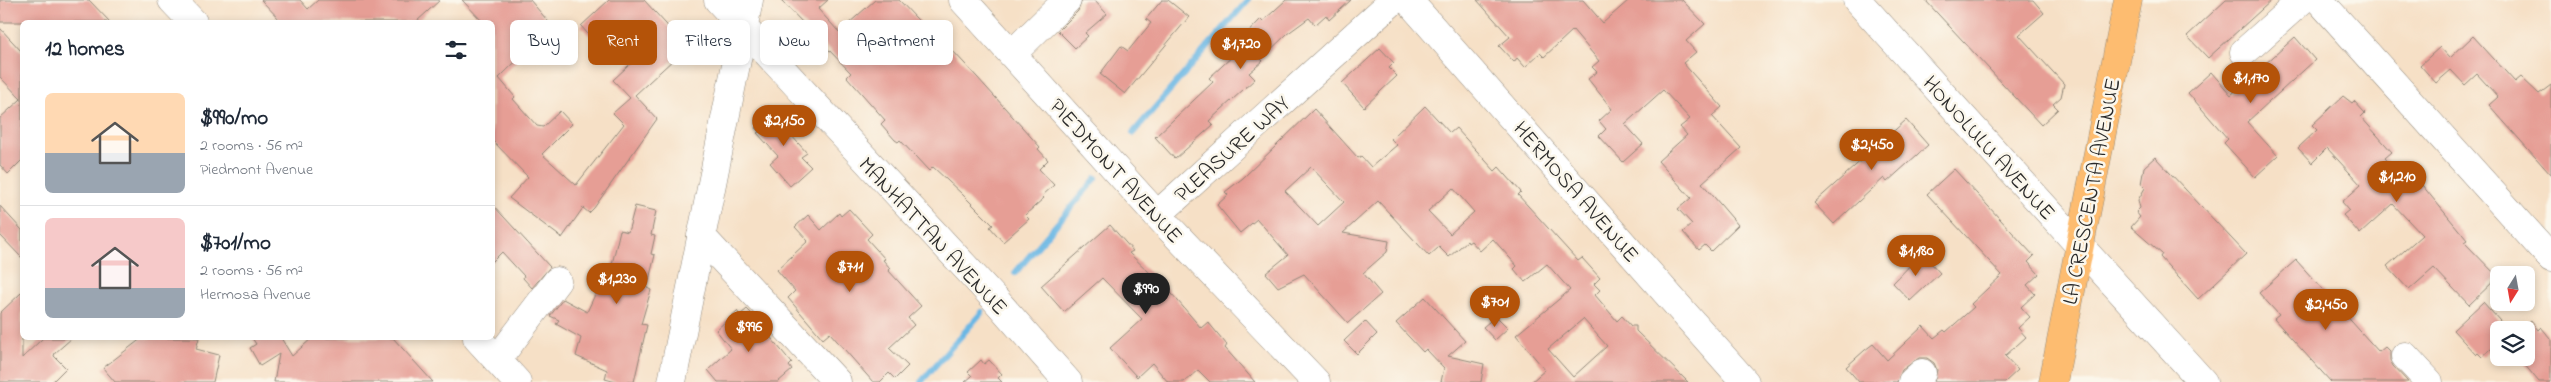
<!DOCTYPE html>
<html lang="en">
<head>
<meta charset="utf-8">
<style>
  body { margin:0; font-family:"Indie Flower",sans-serif; background:#f6f6f7; color:#1f2937; height:100vh; display:flex; flex-direction:column; font-size:19px; white-space:nowrap }
  * { box-sizing:border-box; margin:0 }
  p { font-size:16px; color:#747a83 }
  .icon { flex:none; width:28px; height:28px; fill:none; stroke:currentColor; stroke-width:2; stroke-linecap:round; stroke-linejoin:round }
  .map { position:relative; flex:1; overflow:hidden }
  .drawer { position:absolute; left:20px; top:20px; width:475px; height:320px; display:flex; flex-direction:column; background:#fff; border-radius:8px; box-shadow:0 2px 8px #0003 }
  .drawer>* { flex:none }
  .top-card { position:absolute; left:510px; top:20px; width:475px; height:45px; display:flex; gap:10px }
  .needle { width:32px; rotate:191deg }
  .buttons { position:absolute; left:2490px; top:266px; display:grid; gap:10px }
  .buttons a { display:grid; place-items:center; width:45px; height:45px; border-radius:8px; background:#fff; box-shadow:0 2px 8px #0003; font-size:25px }
  .price { position:absolute; translate:-50% -42px; padding:0 11px; border-radius:18px; background:#b45309; color:#fff; font-size:16px; line-height:32px; filter:drop-shadow(0 1px 2px #0008) }
  .price::after { content:''; position:absolute; left:50%; top:30px; width:15px; height:11px; margin-left:-8px; background:inherit; clip-path:polygon(0 0,100% 0,50% 100%) }
  .price.active { background:#222; color:#fff }
  ul { padding:0; list-style:none }
  li { display:flex; align-items:center; gap:15px; height:125px; padding:0 25px }
  li+li { border-top:1px solid #e0e1e3 }
  li span { display:grid; place-items:center; flex:none; width:140px; height:100px; border-radius:8px; color:#555 }
  li>.icon { margin-inline-start:auto }
  span .icon { width:60px; height:60px; fill:#fffc; stroke-width:1 }
  li b { font-size:21px }
  h2 { display:flex; justify-content:space-between; align-items:center; height:60px; padding:0 25px; font-size:21px }
  .tag { padding:0 18px; border-radius:8px; background:#fff; box-shadow:0 2px 8px #0003; font-size:18px; line-height:45px }
  .tag.active { background:#b45309; color:#fff }
  .map>svg:first-child { display:block }
  .lines { fill:none; stroke-linecap:round; stroke-linejoin:round }
  .stream { stroke:#6ab7e4; stroke-width:6 }
  .building { fill:#e69e95; fill-rule:evenodd }
  .minor-casing { stroke:#908678; stroke-width:29 }
  .major-casing { stroke:#908678; stroke-width:29 }
  .minor { stroke:#fff; stroke-width:28 }
  .major { stroke:#fdbc70; stroke-width:28 }
  .labels { text-anchor:middle; stroke-width:5; stroke-linejoin:round; paint-order:stroke }
  .street-label { font-size:22px; fill:#2b2b2b; stroke:#fbf7ec }
</style>
</head>
<body>
<div class="map">
<svg width="2551" height="382" viewBox="0 0 2551 382">
  <rect width="100%" height="100%" fill="#fbf7ec"/>
  <filter id="ink" filterUnits="userSpaceOnUse"><feTurbulence type="fractalNoise" baseFrequency=".02" numOctaves="2"/><feDisplacementMap in="SourceGraphic" scale="10" xChannelSelector="R" yChannelSelector="G"/><feConvolveMatrix kernelMatrix="1 2 1 2 8 2 1 2 1" color-interpolation-filters="sRGB"/></filter>
  <filter id="wash" filterUnits="userSpaceOnUse"><feTurbulence type="fractalNoise" baseFrequency=".0096" numOctaves="4" result="noise"/><feDisplacementMap in="SourceGraphic" scale="20" xChannelSelector="R" yChannelSelector="G"/><feGaussianBlur stdDeviation="1.12" result="paint"/><feColorMatrix in="noise" values="0 0 0 0 0 0 0 0 0 0 0 0 0 0 0 0 0 1.4 0 .05"/><feComposite in="paint" operator="in"/></filter>
  <g filter="url(#wash)">
    <rect width="100%" height="100%" fill="#f6e0c6"/>
    <g class="lines">
      <!-- stream -->
      <g class="stream">
        <polyline points="1133,133 1248,0"/>
        <polyline points="1015,273 1096,178"/>
        <polyline points="921,382 982,312"/>
      </g>
    </g>
    <g id="blocks">
      <!-- building -->
      <g class="building">
        <polygon points="0,0 89,0 110,22 0,22"/>
        <polygon points="261,0 300,0 308,9 318,0 440,0 416,22 282,22"/>
        <polygon points="462,0 530,0 552,26 499,78 515,97 513,99 537,126 543,127 560,111 572,124 542,154 576,185 624,124 613,113 630,98 613,80 642,53 615,22 594,41 581,26 609,0 644,0 687,47 635,95 657,119 594,208 589,213 583,208 562,238 509,198 528,177 492,140 492,22 483,22"/>
        <polygon points="781,0 828,0 818,9 839,32 875,0 899,0 949,53 952,50 977,77 1040,147 1038,149 1048,160 1039,169 1054,185 1042,196 1044,198 1025,215 1029,219 1003,242 990,227 993,225 962,194 933,167 929,171 900,140 898,142 895,140 881,124 885,120 847,77 851,73"/>
        <polygon points="1082,0 1094,0 1107,14 1085,33 1088,36 1075,48 1058,31 1078,11"/>
        <polygon points="1162,0 1168,0 1189,17 1125,94 1100,74 1121,46 1128,51 1151,23 1146,19"/>
        <polygon points="1286,0 1351,0 1329,20 1326,15 1315,25 1309,18 1287,34 1261,59 1263,61 1249,73 1255,79 1209,121 1213,125 1175,159 1155,137 1213,82 1209,78 1235,54 1231,50 1261,19 1263,21"/>
        <polygon points="1477,0 1583,0 1603,23 1629,0 1682,0 1705,24 1686,41 1696,52 1683,63 1722,107 1712,116 1741,148 1702,183 1738,225 1711,251 1705,245 1699,250 1683,232 1692,224 1678,209 1691,198 1658,161 1687,135 1680,127 1690,119 1663,90 1625,124 1643,144 1623,162 1599,136 1606,129 1599,121 1612,109 1588,79 1597,72 1592,67 1599,61 1573,30 1544,57 1540,53 1525,67 1517,58 1514,62 1499,46 1510,37"/>
        <polygon points="1925,0 2033,0 2044,13 2019,35 2064,84 2061,97 2053,104 2058,109 2041,125"/>
        <polygon points="2226,0 2272,0 2208,58 2187,36"/>
        <polygon points="0,28 22,52 22,160 8,174 0,165 0,118 21,99 0,77"/>
        <polygon points="2473,36 2515,82 2521,77 2539,94 2551,85 2551,175 2489,105 2498,97 2477,74 2465,85 2451,70 2436,83 2420,65 2440,47 2450,58"/>
        <polygon points="2295,37 2315,60 2247,122 2278,156 2255,177 2224,143 2228,139 2188,93 2211,72 2231,95"/>
        <polygon points="1380,48 1394,63 1389,68 1397,76 1364,107 1342,83"/>
        <polygon points="2343,96 2352,103 2354,101 2365,113 2361,117 2392,152 2385,158 2405,181 2413,174 2467,240 2464,242 2498,277 2469,305 2434,268 2409,290 2387,266 2422,235 2393,204 2360,234 2343,215 2349,210 2342,202 2361,185 2327,148 2312,163 2298,148 2317,130 2312,125"/>
        <path d="M1425 106 1450 133 1456 128 1495 171 1499 167 1521 192 1518 195 1578 261 1582 258 1600 278 1594 284 1600 290 1595 295 1617 321 1622 316 1631 326H1636V331L1688 382H1531L1545 370 1516 335 1570 290 1547 264 1525 282 1514 269 1517 266 1493 239 1480 251 1471 241 1468 243 1467 241 1449 257 1439 247 1429 256 1378 201 1343 233 1389 241 1387 252 1363 273 1381 294 1348 323 1304 274 1278 287 1266 273 1288 255 1257 219 1240 233 1217 205 1228 195 1225 192 1243 178 1314 109 1358 158 1361 156 1371 167 1397 145 1391 139ZM1311 167 1344 202 1318 226 1285 191ZM1453 188 1474 212 1450 234 1428 211ZM1583 319 1607 346 1573 377 1548 349Z"/>
        <polygon points="776,109 795,130 790,134 807,153 801,157 811,167 790,186 770,163 778,156 757,133 759,132 755,128"/>
        <polygon points="1906,120 1928,145 1887,182 1884,178 1834,224 1814,203"/>
        <polygon points="2155,157 2246,254 2198,299 2160,257 2162,254 2131,227 2140,217 2136,212 2140,208 2138,200 2145,188 2141,184 2144,167"/>
        <polygon points="1954,169 2034,256 2028,262 2039,274 2027,285 2035,294 2021,307 2030,317 2018,328 2026,337 2005,356 2018,370 2005,382 1934,382 1937,370 1934,363 1927,358 1919,358 1902,370 1897,382 1859,382 1846,367 1865,350 1873,344 1887,360 1923,326 1934,338 1944,330 1946,332 1974,307 1971,304 2002,275 1927,194"/>
        <polygon points="492,204 550,267 532,288 523,278 524,276 502,252 492,262"/>
        <polygon points="0,206 22,230 22,258 0,235"/>
        <polygon points="635,206 656,211 651,235 655,236 651,254 655,255 647,288 651,290 641,324 647,325 634,382 616,382 605,379 607,370 576,356 581,338 556,324 559,320 550,316 563,299 587,312 606,271 610,273 620,230 628,232"/>
        <polygon points="849,209 872,234 867,239 885,259 883,260 890,268 888,270 921,306 908,318 914,325 889,348 908,366 895,379 889,373 880,382 873,382 830,333 823,339 788,298 795,291 777,270 808,241 795,227 808,215 821,230 839,213 841,216"/>
        <polygon points="1110,225 1133,251 1129,253 1172,294 1201,328 1208,322 1227,345 1225,348 1255,382 1210,382 1198,370 1184,382 1168,382 1152,363 1137,377 1110,348 1142,319 1102,278 1064,312 1041,286"/>
        <polygon points="1922,253 1940,273 1910,301 1893,283"/>
        <polygon points="2296,260 2379,352 2385,347 2390,352 2390,360 2393,366 2408,382 2331,382 2274,319 2279,315 2259,293"/>
        <polygon points="22,292 22,358 43,338 72,338 55,353 54,356 66,368 52,382 0,382 0,313"/>
        <polygon points="1425,297 1465,341 1448,356 1484,364 1481,382 1441,382 1444,368 1426,349 1423,352 1396,323"/>
        <polygon points="2483,302 2508,330 2499,330 2499,342 2482,357 2478,353 2476,355 2453,330"/>
        <polygon points="747,309 768,330 766,332 792,363 789,366 792,370 778,382 718,382 708,370 731,349 716,330 737,311 740,315"/>
        <polygon points="1496,316 1508,328 1495,340 1483,327"/>
        <polygon points="1365,321 1377,334 1357,354 1344,341"/>
        <polygon points="2531,321 2538,330 2541,327 2551,339 2551,382 2539,382 2519,358 2526,358 2526,330 2520,330"/>
        <polygon points="142,338 199,338 196,349 219,355 213,382 115,382 103,368"/>
        <polygon points="252,338 281,338 292,356 312,338 393,338 433,382 274,382 279,354 260,366 250,348 256,344"/>
        <polygon points="981,360 984,364 989,360 1002,374 998,378 1002,382 965,382 972,376 968,372"/>
      </g>
    </g>
  </g>
  <g filter="url(#ink)">
    <use href="#blocks" fill-opacity="0" stroke="#908678" stroke-width="1"/>
    <g class="lines">
      <!-- minor casing -->
      <g class="minor-casing">
        <g id="minor">
          <polyline points="172,0 193,22"/>
          <polyline points="718,0 994,298 1068,382"/>
          <polyline points="963,0 1157,215 1316,382"/>
          <polyline points="1408,0 1745,382"/>
          <polyline points="1857,0 2203,382"/>
          <polyline points="2319,0 2551,258"/>
          <polyline points="2244,52 2302,0"/>
          <polyline points="1012,54 1067,0"/>
          <polyline points="1157,215 1394,0"/>
          <polyline points="701,236 837,382"/>
          <polyline points="477,338 517,382"/>
          <polyline points="2405,356 2429,382"/>
          <polyline points="497,360 557,281"/>
          <polyline points="672,382 749,0"/>
          <polyline points="1912,382 1922,373"/>
        </g>
      </g>
      <!-- major casing -->
      <g class="major-casing">
        <polyline id="major" points="2053,382 2128,0"/>
      </g>
      <!-- minor -->
      <use href="#minor" class="minor"/>
      <!-- major -->
      <use href="#major" class="major"/>
    </g>
  </g>
  <g class="labels">
    <!-- street labels -->
    <g class="street-label">
      <text transform="translate(1990 147) rotate(48)" y="8">HONOLULU AVENUE</text>
      <text transform="translate(1231 148) rotate(-42)" y="8">PLEASURE WAY</text>
      <text transform="translate(1117 170) rotate(48)" y="8">PIEDMONT AVENUE</text>
      <text transform="translate(1577 191) rotate(49)" y="8">HERMOSA AVENUE</text>
      <text transform="translate(2090 191) rotate(-79)" y="8">LA CRESCENTA AVENUE</text>
      <text transform="translate(934 235) rotate(47)" y="8">MANHATTAN AVENUE</text>
    </g>
  </g>
</svg>
<div class="buttons">
<a><svg class="needle" viewBox="-14 -14 28 28"><path d="M0-13l5 13h-10z" fill="#e53935"/><path d="M0 13l5-13h-10z" fill="#747a83"/></svg></a>
<a><svg class="icon" aria-label="layers" viewBox="0 0 24 24"><path d="M12 4l9 5-9 5-9-5zM3 14l9 5 9-5"/></svg></a>
</div>
<b class="price" style="left:1241px;top:70px">$1,720</b>
<b class="price" style="left:2251px;top:104px">$1,170</b>
<b class="price" style="left:784px;top:147px">$2,150</b>
<b class="price" style="left:1872px;top:171px">$2,450</b>
<b class="price" style="left:2397px;top:203px">$1,210</b>
<b class="price" style="left:1916px;top:277px">$1,180</b>
<b class="price" style="left:850px;top:293px">$711</b>
<b class="price" style="left:617px;top:305px">$1,230</b>
<b class="price active" style="left:1146px;top:315px">$990</b>
<b class="price" style="left:1495px;top:328px">$701</b>
<b class="price" style="left:2326px;top:331px">$2,450</b>
<b class="price" style="left:749px;top:353px">$996</b>
<div class="top-card">
<a class="tag">Buy</a>
<a class="tag active">Rent</a>
<a class="tag">Filters</a>
<a class="tag">New</a>
<a class="tag">Apartment</a>
</div>
<section class="drawer">
<h2>12 homes<svg class="icon" aria-label="filters" viewBox="0 0 24 24"><path d="M4 7h16M4 17h16"/><circle cx="9" cy="7" r="2"/><circle cx="15" cy="17" r="2"/></svg></h2>
<ul>
<li><span style="background:linear-gradient(#ffd9b3 60%,#9aa5b1 0)"><svg class="icon" aria-label="home" viewBox="0 0 24 24"><path d="M3 11l9-7 9 7M6 9v11h12V9"/></svg></span><div><b>$990/mo</b><p>2 rooms · 56 m²</p><p>Piedmont Avenue</p></div></li>
<li><span style="background:linear-gradient(#f6c9c9 70%,#9aa5b1 0)"><svg class="icon" aria-label="home" viewBox="0 0 24 24"><path d="M3 11l9-7 9 7M6 9v11h12V9"/></svg></span><div><b>$701/mo</b><p>2 rooms · 56 m²</p><p>Hermosa Avenue</p></div></li>
</ul>
</section>
</div>
</body>
</html>
